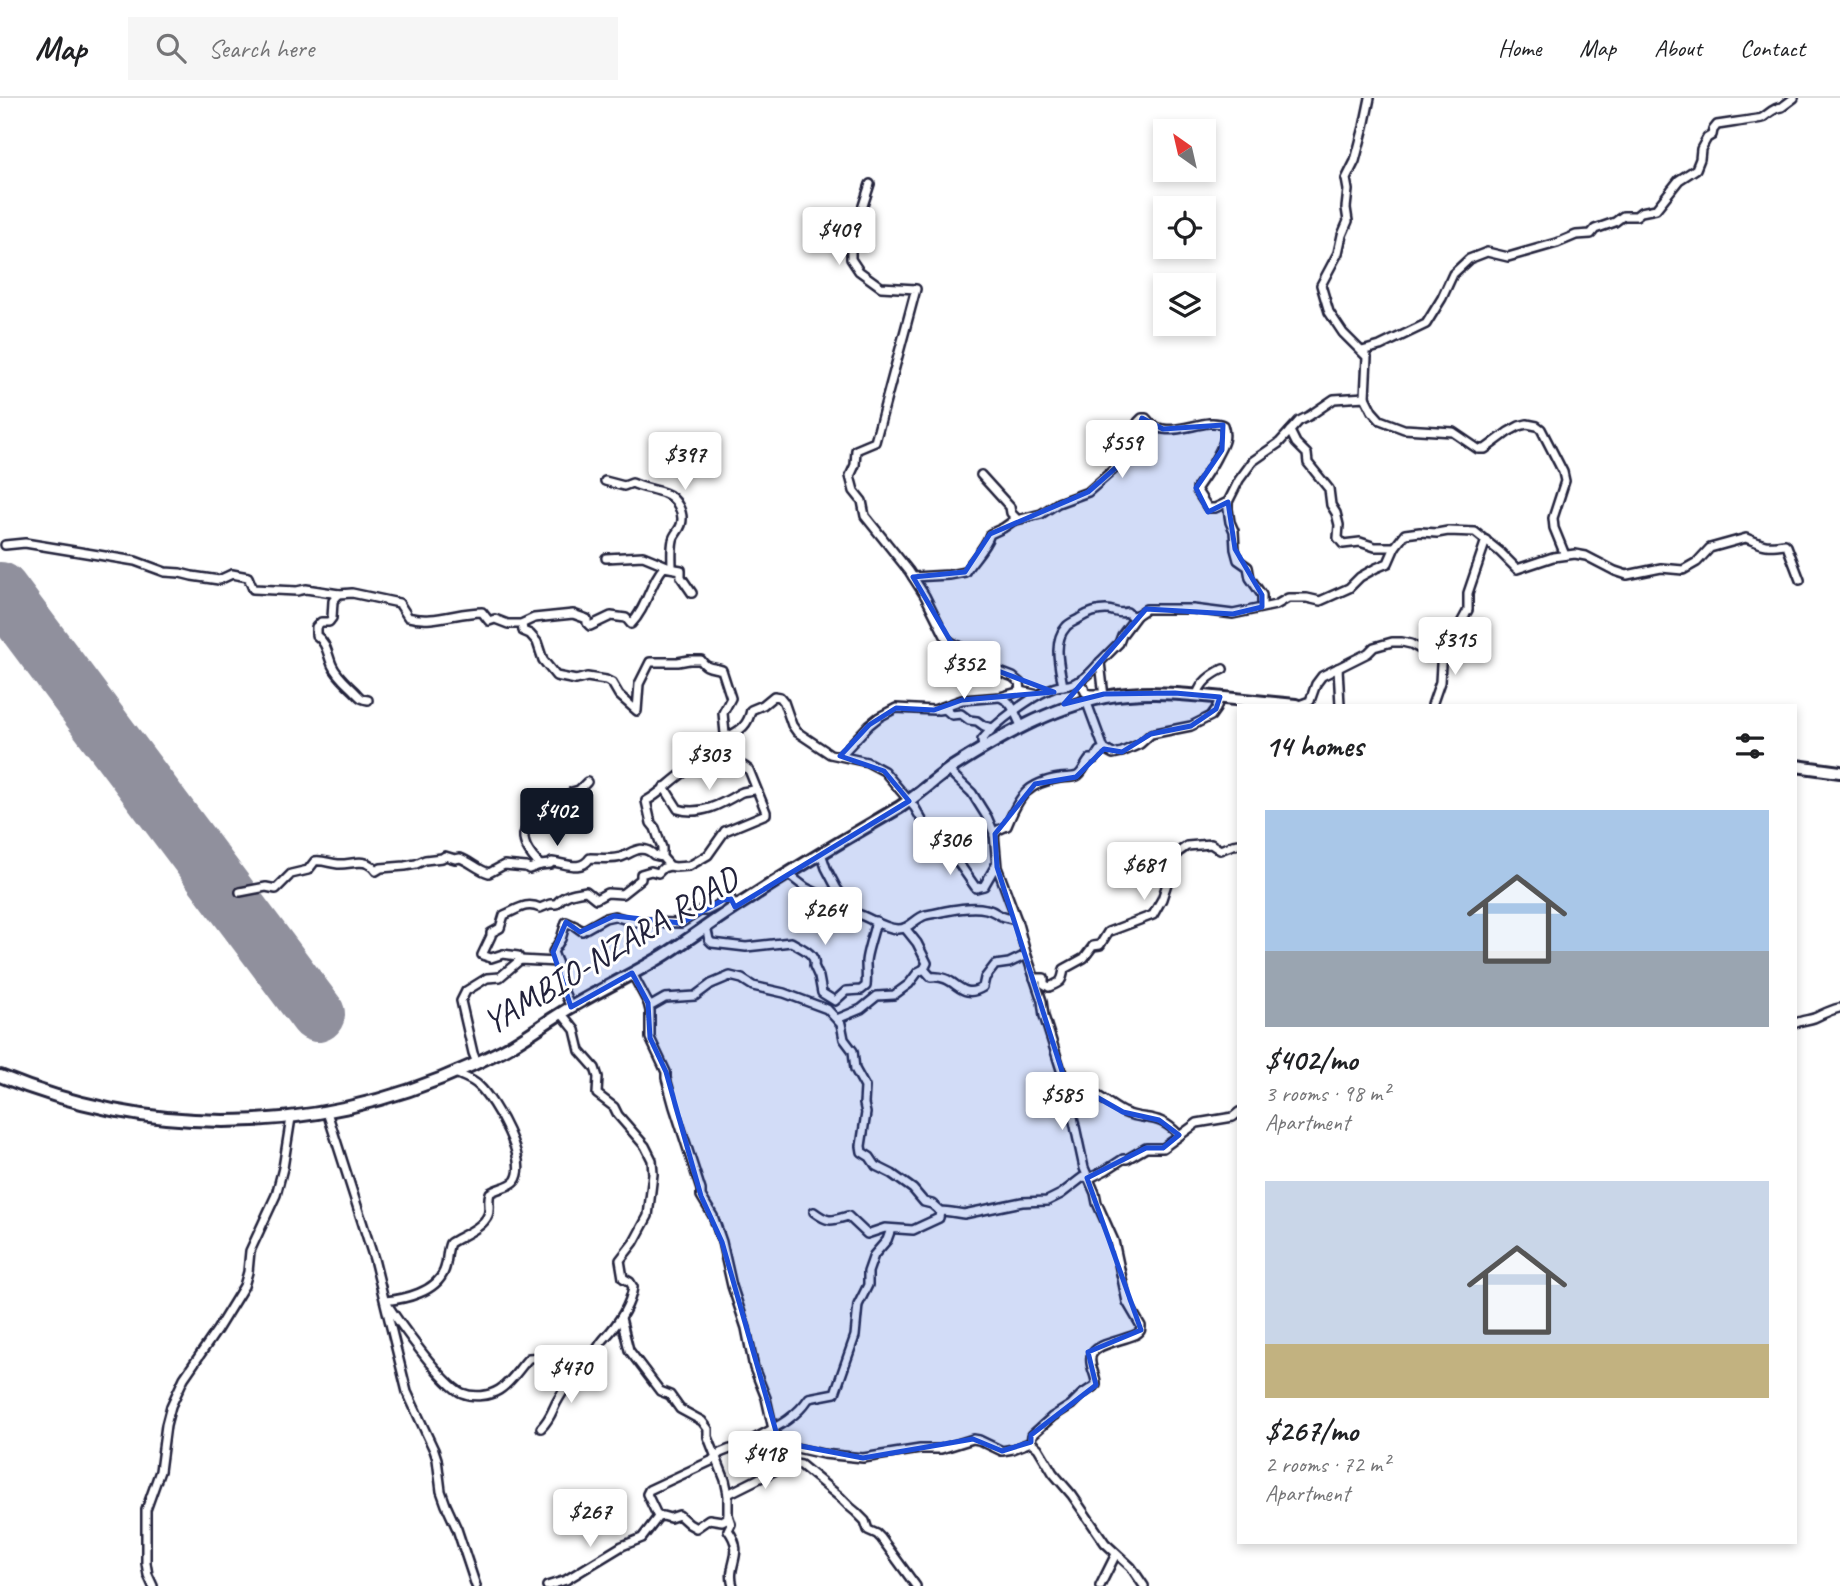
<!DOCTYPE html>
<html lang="en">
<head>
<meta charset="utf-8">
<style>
  body { margin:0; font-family:Caveat,sans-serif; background:#f6f6f6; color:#202124; height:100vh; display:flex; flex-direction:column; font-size:26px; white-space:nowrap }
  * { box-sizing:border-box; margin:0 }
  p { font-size:23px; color:#757577 }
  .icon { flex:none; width:38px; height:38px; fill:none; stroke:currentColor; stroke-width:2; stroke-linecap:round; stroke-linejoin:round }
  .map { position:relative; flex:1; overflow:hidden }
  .side { position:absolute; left:1237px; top:606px; width:560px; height:840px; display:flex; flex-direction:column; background:#fff; border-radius:0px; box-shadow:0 4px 10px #0003 }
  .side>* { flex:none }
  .needle { width:46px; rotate:326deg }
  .fabs { position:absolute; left:1153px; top:21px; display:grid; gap:14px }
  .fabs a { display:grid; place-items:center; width:63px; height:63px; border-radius:0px; background:#fff; box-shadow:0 4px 10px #0003; font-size:35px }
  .price { position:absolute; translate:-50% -60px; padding:0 16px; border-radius:7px; background:#fff; color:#222; font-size:23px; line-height:46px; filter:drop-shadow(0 2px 4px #0008) }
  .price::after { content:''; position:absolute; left:50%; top:42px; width:21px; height:16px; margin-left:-10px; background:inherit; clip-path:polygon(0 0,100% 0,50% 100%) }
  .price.selected { background:#111827; color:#fff }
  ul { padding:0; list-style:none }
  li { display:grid; align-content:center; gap:14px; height:371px; padding:0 28px }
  li span { display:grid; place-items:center; height:217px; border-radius:0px; color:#555 }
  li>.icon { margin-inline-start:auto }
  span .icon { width:126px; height:126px; fill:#fffc; stroke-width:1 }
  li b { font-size:30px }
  h2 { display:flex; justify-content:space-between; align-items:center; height:84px; padding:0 28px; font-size:30px }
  header { display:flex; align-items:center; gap:42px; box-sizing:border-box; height:98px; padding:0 35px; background:#fff; border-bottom:2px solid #e0e0e0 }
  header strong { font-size:33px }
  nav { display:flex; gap:38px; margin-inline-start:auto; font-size:24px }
  .search { width:490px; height:63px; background:#f6f6f6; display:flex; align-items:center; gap:18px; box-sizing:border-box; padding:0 24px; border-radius:0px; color:#757577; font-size:26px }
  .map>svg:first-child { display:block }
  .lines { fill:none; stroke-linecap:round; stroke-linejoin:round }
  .runway { stroke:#90909d; stroke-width:56 }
  .street-casing { stroke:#22223b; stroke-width:12 }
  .primary-casing { stroke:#22223b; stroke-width:16 }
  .street { stroke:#fff; stroke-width:7 }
  .primary { stroke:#fff; stroke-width:10 }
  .marked { fill:#1d4ed8; fill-opacity:0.2; stroke:#1d4ed8; stroke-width:5; stroke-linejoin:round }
  .labels { text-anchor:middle; stroke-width:6; stroke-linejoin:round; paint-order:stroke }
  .street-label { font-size:35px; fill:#22223b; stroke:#fff }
</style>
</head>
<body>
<header>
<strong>Map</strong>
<div class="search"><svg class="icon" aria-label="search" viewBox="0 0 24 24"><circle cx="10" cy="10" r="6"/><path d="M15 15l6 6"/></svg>Search here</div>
<nav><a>Home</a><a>Map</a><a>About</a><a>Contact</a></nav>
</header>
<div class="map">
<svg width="1840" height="1488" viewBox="0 0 1840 1488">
  <rect width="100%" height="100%" fill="#fff"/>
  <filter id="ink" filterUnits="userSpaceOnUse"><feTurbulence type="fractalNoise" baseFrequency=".0143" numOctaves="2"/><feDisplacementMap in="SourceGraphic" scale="14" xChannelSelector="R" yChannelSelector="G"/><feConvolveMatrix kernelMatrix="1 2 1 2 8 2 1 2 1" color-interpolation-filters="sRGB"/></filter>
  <g filter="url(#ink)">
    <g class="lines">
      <!-- runway -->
      <polyline class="runway" points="0,492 317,916"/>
      <!-- street casing -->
      <g class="street-casing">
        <g id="street">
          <polyline points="870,86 851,145 851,161 859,173 881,189 916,191 875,344 856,352 855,367 850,378 854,393 862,403 865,418 909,473 925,498 946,540 951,544 976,557 990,570 1013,579 1020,585 1021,593"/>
          <path d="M1362 253 1380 248 1426 226 1442 200 1453 176 1469 161 1487 154 1508 159 1557 145 1576 137 1591 136 1595 131 1615 124 1623 118H1636L1641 114 1656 111 1679 82 1696 71 1700 61 1701 51 1707 40 1712 37 1713 32 1717 27C1722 26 1760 21 1762 20 1770 15 1773 10 1782 9L1794 0"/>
          <polyline points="1365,299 1367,259 1343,235 1329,214 1321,187 1338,155 1342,137 1348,123 1346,110 1348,92 1346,81 1355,63 1364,29 1370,0"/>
          <path d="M1290 333 1296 345 1307 356 1308 365 1329 391 1331 407 1336 415 1339 427 1338 440 1343 446 1360 444 1375 449H1395L1405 436 1420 434 1437 435 1448 433 1475 434 1500 454 1517 471 1553 459 1575 456 1586 458 1615 473 1627 477 1661 470 1683 472 1697 464 1710 450 1746 440C1764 447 1764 449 1785 446L1787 448 1800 482"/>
          <polyline points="981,377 1010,409 1011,415 1017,421"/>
          <path d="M605 383 624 388 632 385C643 390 654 391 664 395 676 399 685 415 681 427 679 433 674 436 673 442 671 451 672 461 672 470L643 458 606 460"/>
          <path d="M5 447 25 445 135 463 165 474 180 475 192 478 219 482 232 476 248 479 253 491 297 493 306 491 339 496 352 495 399 505 408 519C433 526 457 514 482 514L489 523 495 521 508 526H521L534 520 573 516 587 521V525L590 528 611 518 626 520 631 526C647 510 649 486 664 469L681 472V479L692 495"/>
          <path d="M913 479 949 477 965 474C973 461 985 451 990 436L1003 430 1013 423 1041 416 1058 405 1088 394 1128 359 1138 324 1142 320H1146C1164 347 1204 317 1223 327 1228 341 1222 348 1216 360 1211 370 1204 380 1197 390V393L1208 410H1215L1228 404"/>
          <path d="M339 496 333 503 332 520 329 524H321L316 529V537C327 545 327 555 332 567 337 578 346 585 354 593 360 599 360 601 368 602"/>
          <polyline points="1262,509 1262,497 1250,480 1248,469 1238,462 1235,451 1234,433 1230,424 1228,411 1228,404 1239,382 1253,363 1279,345 1299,323 1309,318 1334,301 1365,299 1372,313 1380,322 1404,331 1453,334 1478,351 1485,351 1508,334 1519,328 1527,326 1537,328 1541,331 1563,374 1565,383 1553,420 1554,430 1565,457"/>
          <path d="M522 526 523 533 530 536 537 544 543 562 556 578 576 582 587 579 606 582 612 585 619 597 637 613 639 586 650 564H678L689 562H701C706 571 713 569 722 572L731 600 723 615 725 636 729 638C741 632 748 627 751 612L763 607 774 598 780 599 784 604 792 627 797 634 830 656 867 664 884 673 915 710 932 740 946 750 953 757 976 790 984 788 996 767"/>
          <polyline points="1338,570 1340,607"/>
          <polyline points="1077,584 1084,590 1085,594 1089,596 1102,596"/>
          <path d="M1063 588C1060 570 1052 544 1066 529 1069 525 1076 523 1080 520 1088 515 1097 512 1106 512 1115 512 1118 517 1127 514L1131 518 1137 517"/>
          <path d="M1197 597C1201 584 1211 577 1223 571"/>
          <polyline points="1104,599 1100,564 1119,545 1122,537 1137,517 1146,511 1193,511 1233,516 1276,507 1288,500 1307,500 1320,503 1349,490 1360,479 1376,470 1388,465 1395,449"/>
          <path d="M1002 600C1014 605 1015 618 1022 629"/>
          <polyline points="1087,605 1104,651"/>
          <polyline points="1299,607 1310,603 1316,586 1322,578 1368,555 1374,549 1392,544 1402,544 1411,546 1427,555 1432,555 1442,549 1456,534 1468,512 1468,495 1486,442"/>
          <polyline points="1432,607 1440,584 1442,549"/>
          <polyline points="938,612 945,611 952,617 961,616 969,622 977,623 984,628 993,630"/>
          <path d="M983 651 982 642C995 625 1033 597 1053 590 1058 588 1063 588 1069 587 1083 583 1091 575 1100 564"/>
          <polyline points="840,658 869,627 879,619 896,610 934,612 962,602 1000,599 1021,593 1038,597"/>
          <path d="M948 672 972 695 987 719 994 735 997 769 1017 822 1026 855 1042 903 1044 918 1067 991 1084 1070 1095 1095 1097 1105 1114 1143 1127 1204 1141 1228C1141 1229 1141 1232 1140 1233 1135 1242 1094 1243 1091 1259 1089 1269 1097 1278 1096 1287L1081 1297 1071 1307 1052 1319 1032 1337 1031 1344"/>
          <path d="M664 689 678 711C700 718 722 706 740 695 745 692 750 694 756 691"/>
          <path d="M994 737 998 732 1007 728C1019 698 1027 685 1060 680 1065 679 1072 680 1077 678 1083 675 1085 666 1090 661H1094L1099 653 1104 651 1113 656 1122 654 1140 646 1151 636 1191 628 1211 618 1216 611 1220 599"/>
          <path d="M821 755 826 770 837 791 844 800 852 807V812L855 815C869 819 883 830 897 831 909 832 915 820 926 817 943 814 968 807 986 811 992 812 995 815 1001 818 1006 820 1012 821 1017 822"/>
          <path d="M540 767C533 760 523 748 524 737 524 733 529 726 532 722 543 706 547 700 568 701L572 694 579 692 587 684"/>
          <polyline points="788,776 806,790 823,798 832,807 852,812"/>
          <path d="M240 794 266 789 276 791 291 776 308 772 315 763C323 762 329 765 338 766 352 767 366 758 376 773L381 770 405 768 416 766 425 762 442 760 445 758 455 761 460 760C471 764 478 772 489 775L504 767 526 769 529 771 540 767 550 766 552 764C565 765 581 774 590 760 600 760 612 762 621 759 632 755 642 745 654 757L662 759 670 768 675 769 689 768 708 757 725 733 766 716V714L749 672C736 660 722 665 707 668 700 670 693 669 686 673 672 682 661 695 646 703L651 725 655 730 662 750V759"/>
          <path d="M706 828 709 842 712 845 746 849 791 844C801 850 817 856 814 868L819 879 822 895 835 903 846 893 861 892 866 888C867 879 866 872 866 864 866 856 874 833 876 823"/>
          <path d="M905 830 917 845 927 865 924 871 931 879C957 876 959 904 983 889L985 880 995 867 1009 865 1026 857"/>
          <path d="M520 862 518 858 503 856 491 860 482 857 491 838V835L500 830 504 817C517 812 526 803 540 810L550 806H556C564 796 574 795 586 793L596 801 607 795 622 796 641 781V776L651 773 658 775 663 770 670 768"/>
          <polyline points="557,864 553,854 561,841 566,824 575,828 582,833 605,820 614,818 634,824 681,825 700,813 706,813 718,807 723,802 731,801 735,809"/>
          <polyline points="632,875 648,905 650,913 650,940 666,974 666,980 674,1009 701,1092 701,1098 713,1118 722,1144 732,1188 746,1230 754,1270 766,1300 773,1331 779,1344 788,1348 823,1356 863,1360 920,1351 941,1351 973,1341 979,1342 1002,1353 1013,1351 1031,1344 1038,1350 1053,1375 1072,1397 1105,1445 1131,1469 1144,1488"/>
          <path d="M1034 880H1044V886L1049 889C1061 884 1062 884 1064 871L1084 860 1093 848 1100 847 1108 834 1153 817 1162 801 1177 755 1187 748 1211 746 1220 752 1233 747 1239 746"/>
          <path d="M648 905 651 908 665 900 695 898 711 886 730 878 742 881 753 888 784 895 827 911 841 926 844 941 853 953 855 971 865 989 864 1006 866 1015 861 1048 862 1054 870 1059 876 1068 892 1076 913 1091 924 1104 932 1106 940 1113C948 1113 956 1115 964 1116L1022 1104 1047 1103 1061 1096 1079 1082 1083 1079 1090 1080 1106 1072 1123 1061H1127L1146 1050H1163L1197 1025 1233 1019 1239 1014"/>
          <polyline points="837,921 861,911 877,898 894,897 909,886 918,874 924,871"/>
          <path d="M1796 925C1802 922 1808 922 1814 920 1823 916 1830 912 1839 910"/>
          <polyline points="477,965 473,955 461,903 466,893 487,880 500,879 520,862 557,864 564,894 571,909"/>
          <path d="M455 975C464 979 472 981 479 988 494 1002 530 1063 515 1083 510 1089 497 1090 490 1095 487 1103 491 1110 488 1117 483 1130 461 1138 450 1145 446 1154 448 1164 444 1173 436 1194 405 1201 385 1203 398 1223 443 1287 462 1295 474 1300 489 1298 499 1292 512 1284 519 1270 529 1260 546 1258 562 1270 578 1268 593 1265 595 1251 604 1241 617 1227 630 1209 633 1189L630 1184 623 1180 620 1162 634 1144 648 1118 653 1076 652 1062 645 1048 618 1017 614 1009 597 996 598 979 595 970 580 953 575 932 562 916"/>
          <path d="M1067 991C1088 985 1105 1005 1123 1014 1146 1024 1158 1014 1179 1037"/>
          <polyline points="327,1014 374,1161 407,1294 434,1352 437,1361 441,1393 446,1407 457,1431 476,1488"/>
          <path d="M814 1114C829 1125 831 1123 848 1118L867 1136 885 1130 913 1132 939 1120 940 1113"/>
          <path d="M541 1330C552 1319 552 1311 559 1300 566 1289 571 1281 574 1268"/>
          <polyline points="728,1396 790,1365 801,1367 841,1400 850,1409 856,1414 865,1423 868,1432 877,1436 881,1440 916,1488"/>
          <path d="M728 1417 731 1426 728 1432C746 1456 726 1466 733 1488"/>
          <path d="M658 1419 647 1396 649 1392 711 1363 720 1355 730 1351H737C762 1334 791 1327 809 1300L835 1295 855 1238 858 1207 868 1187V1174L874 1157 887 1142 891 1131"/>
          <polyline points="153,1488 148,1477 146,1465 146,1412 160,1373 166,1327 171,1308 184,1280 217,1232 244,1188 248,1174 250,1153 276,1097 283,1070 291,1020"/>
          <polyline points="547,1488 566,1482 622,1448 642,1440 658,1419 663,1418 670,1420 679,1417 689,1426 696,1430 709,1421 722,1423 728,1420 728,1396 725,1382 708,1339 708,1331 702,1323 680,1311 670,1297 660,1293 629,1252 621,1220"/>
          <polyline points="1100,1488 1116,1456"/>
        </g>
      </g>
      <!-- primary casing -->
      <g class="primary-casing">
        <g id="primary">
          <polyline points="1796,668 1840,674"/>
          <path d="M0 978C167 1046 341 1036 501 953 526 940 548 922 573 908 603 890 636 875 666 856 694 838 720 818 748 801 798 768 849 739 900 709 918 697 934 682 951 670 998 640 1050 610 1105 599 1138 593 1171 595 1204 598 1235 601 1265 604 1296 607"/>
        </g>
      </g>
      <!-- street -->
      <use href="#street" class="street"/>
      <!-- primary -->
      <use href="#primary" class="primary"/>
    </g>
  </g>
  <!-- marked area -->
  <path class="marked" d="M1142 320 1163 331 1223 327 1222 352 1196 390 1208 414 1228 404 1235 451 1262 497V509L1233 516 1146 511 1064 606 1104 596 1175 595 1220 599 1216 611 1191 628 1151 636 1122 654 1104 651 1076 679 1035 686 995 736 997 769 1067 989H1079L1123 1014 1159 1022 1179 1037 1163 1050H1146L1087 1080 1141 1232 1088 1254 1096 1287 1031 1337V1344L1002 1353 973 1341 863 1360 779 1344 722 1144 701 1098 666 974 650 940 648 905 632 875 571 909 553 854 566 824 580 834 614 818 681 825 723 802 731 801 735 809 909 703 884 673 840 658 869 627 896 610 934 612 962 602 1054 594 990 570 951 544 913 479 965 474 990 436 1088 394 1128 359Z"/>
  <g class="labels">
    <!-- street labels -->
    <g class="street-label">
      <text transform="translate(610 852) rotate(-31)" y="12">YAMBIO-NZARA ROAD</text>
    </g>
  </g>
</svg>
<div class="fabs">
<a><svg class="needle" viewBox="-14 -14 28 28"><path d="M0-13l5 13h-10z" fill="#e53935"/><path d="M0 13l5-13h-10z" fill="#757577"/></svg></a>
<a><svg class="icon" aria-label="locate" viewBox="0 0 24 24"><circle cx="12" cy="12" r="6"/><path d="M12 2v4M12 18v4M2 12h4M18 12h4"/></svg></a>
<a><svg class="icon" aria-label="layers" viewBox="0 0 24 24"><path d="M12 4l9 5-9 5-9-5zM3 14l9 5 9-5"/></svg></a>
</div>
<b class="price" style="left:839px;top:169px">$409</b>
<b class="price" style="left:1122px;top:382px">$559</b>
<b class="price" style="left:685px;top:394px">$397</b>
<b class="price" style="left:1455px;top:579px">$315</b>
<b class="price" style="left:964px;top:603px">$352</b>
<b class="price" style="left:709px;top:694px">$303</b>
<b class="price selected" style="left:557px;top:750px">$402</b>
<b class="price" style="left:950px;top:779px">$306</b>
<b class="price" style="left:1144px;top:804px">$681</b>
<b class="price" style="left:825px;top:849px">$264</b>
<b class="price" style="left:1062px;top:1034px">$585</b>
<b class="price" style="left:571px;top:1307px">$470</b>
<b class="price" style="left:765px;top:1393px">$418</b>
<b class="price" style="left:590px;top:1451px">$267</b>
<section class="side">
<h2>14 homes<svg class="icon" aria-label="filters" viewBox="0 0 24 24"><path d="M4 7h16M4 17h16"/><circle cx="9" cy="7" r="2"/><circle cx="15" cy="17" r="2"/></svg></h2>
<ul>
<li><span style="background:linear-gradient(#a9c7e8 65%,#9aa5b1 0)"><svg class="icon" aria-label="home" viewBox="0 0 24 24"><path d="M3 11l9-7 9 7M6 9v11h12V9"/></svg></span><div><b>$402/mo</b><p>3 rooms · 98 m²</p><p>Apartment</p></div></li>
<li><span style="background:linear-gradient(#c9d6e8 75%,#c2b280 0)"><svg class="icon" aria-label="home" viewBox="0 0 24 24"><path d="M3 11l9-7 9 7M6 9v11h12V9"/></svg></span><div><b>$267/mo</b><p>2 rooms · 72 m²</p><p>Apartment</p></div></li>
</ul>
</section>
</div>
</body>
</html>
